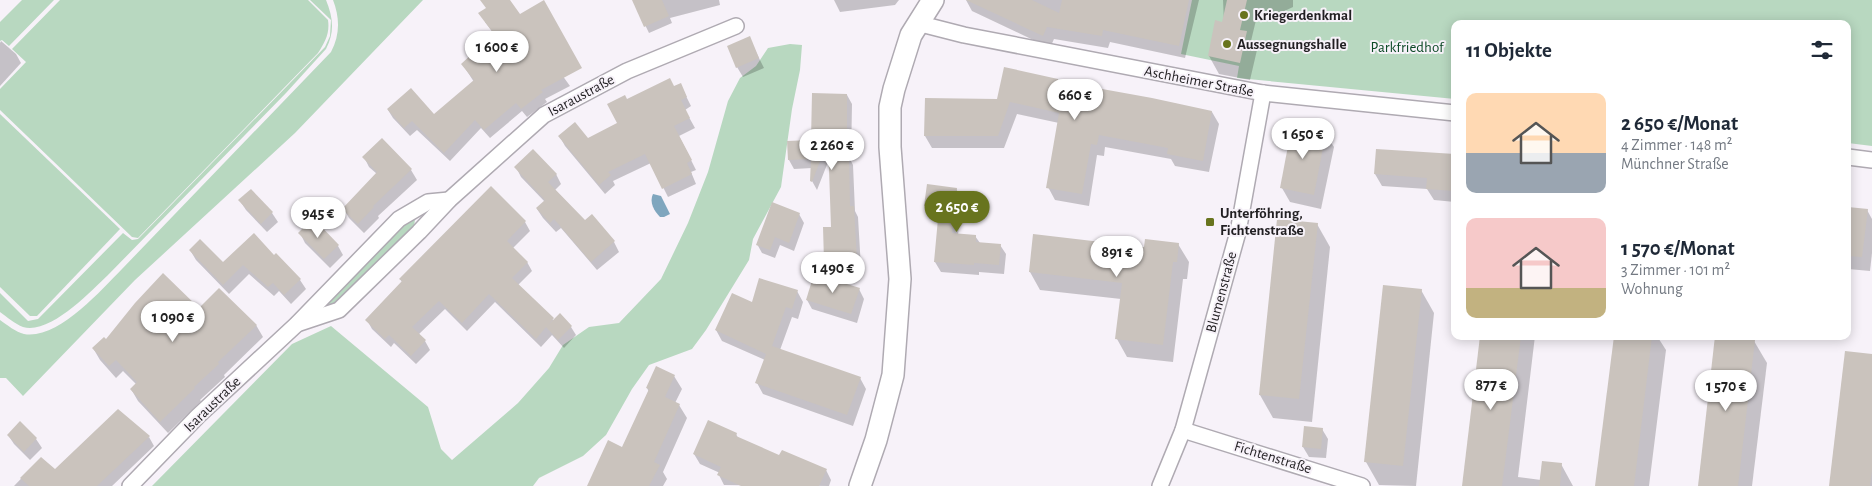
<!DOCTYPE html>
<html lang="de">
<head>
<meta charset="utf-8">
<style>
  body { margin:0; font-family:"Alegreya Sans",sans-serif; background:#f2f2f3; color:#1f2937; height:100vh; display:flex; flex-direction:column; font-size:19px; white-space:nowrap }
  * { box-sizing:border-box; margin:0 }
  p { font-size:16px; color:#747a83 }
  .icon { flex:none; width:28px; height:28px; fill:none; stroke:currentColor; stroke-width:2; stroke-linecap:round; stroke-linejoin:round }
  .map { position:relative; flex:1; overflow:hidden }
  .side { position:absolute; left:1451px; top:20px; width:400px; height:320px; display:flex; flex-direction:column; background:#fff; border-radius:10px; box-shadow:0 2px 12px #0003 }
  .side>* { flex:none }
  .price { position:absolute; translate:-50% -42px; padding:0 11px; border-radius:18px; background:#fff; color:#222; font-size:16px; line-height:32px; filter:drop-shadow(0 1px 2px #0008) }
  .price::after { content:''; position:absolute; left:50%; top:30px; width:15px; height:11px; margin-left:-8px; background:inherit; clip-path:polygon(0 0,100% 0,50% 100%) }
  .price.active { background:#68741e; color:#fff }
  ul { padding:0; list-style:none }
  li { display:flex; align-items:center; gap:15px; height:125px; padding:0 15px }
  li span { display:grid; place-items:center; flex:none; width:140px; height:100px; border-radius:10px; color:#555 }
  li>.icon { margin-inline-start:auto }
  span .icon { width:60px; height:60px; fill:#fffc; stroke-width:1 }
  li b { font-size:21px }
  h2 { display:flex; justify-content:space-between; align-items:center; height:60px; padding:0 15px; font-size:21px }
  .map>svg:first-child { display:block }
  .green { fill:#b8d8c0 }
  .water { fill:#7fa6be }
  .shadow { fill:#0003 }
  .building { fill:#cac3bd }
  .lines { fill:none; stroke-linecap:round; stroke-linejoin:round }
  .minor-casing { stroke:#afaab2; stroke-width:18 }
  .secondary-casing { stroke:#afaab2; stroke-width:24 }
  .minor { stroke:#fff; stroke-width:15 }
  .secondary { stroke:#fff; stroke-width:21 }
  .poi-dot { fill:#68741e; stroke:#f7f2f9; stroke-width:2 }
  .labels { text-anchor:middle; stroke-width:4; stroke-linejoin:round; paint-order:stroke }
  .poi-label { font-size:15px; font-weight:bold; fill:#211f22; stroke:#f7f2f9; text-anchor:start }
  .park-label { font-size:15px; fill:#0c4926; stroke:#f7f2f9 }
  .street-label { font-size:15px; fill:#211f22; stroke:#f7f2f9 }
</style>
</head>
<body>
<div class="map">
<svg width="1872" height="486" viewBox="0 0 1872 486">
  <rect width="100%" height="100%" fill="#f7f2f9"/>
  <!-- green -->
  <g class="green">
    <polygon points="22,0 54,0 9,46 2,40 0,41 0,22"/>
    <path d="M60 0H308L328 20C330 33 325 42 318 53L138 238 132 237 0 110V89L26 62 12 49Z"/>
    <path d="M310 0H326C333 17 335 32 326 49L286 93 108 275C91 291 50 335 23 327 15 324 7 317 0 312V293L28 321 38 319 123 233 132 240 138 239 325 47 330 36 331 20Z"/>
    <path d="M333 0H423L295 133 135 280 23 396 6 378H0V320C7 325 16 332 24 334 58 340 100 291 122 269L331 52C340 35 340 18 333 0Z"/>
    <polygon points="1192,0 1872,0 1872,146 1848,143 1848,24 1455,24 1455,99 1237,78 1239,66 1181,54"/>
    <polygon points="790,44 802,45 800,70 792,109 781,187 753,239 749,260 706,330 692,349 649,365 632,389 606,435 583,456 539,478 533,486 152,486 292,344 331,326 428,407 441,449 452,460 518,403 549,368 563,345 589,327 619,323 661,279 688,223 708,172 728,101 740,78 756,66 768,48"/>
    <polygon points="0,114 120,229 37,316 30,316 0,287"/>
    <polygon points="405,219 415,219 414,227 338,304 323,307"/>
  </g>
  <!-- water -->
  <path class="water" d="M653 194 661 196 670 214 664 217H660C654 211 649 202 653 194Z"/>
  <!-- shadow -->
  <g class="shadow">
    <polygon points="482,0 508,0 570,86 545,99 547,102 527,117 522,111 490,138 481,128 450,161 417,130 410,136 393,118 388,110 434,116 474,82 463,65 495,35 485,22 487,9"/>
    <polygon points="633,0 719,0 720,5 670,18 672,23 649,33"/>
    <polygon points="834,0 899,0 895,5 840,12"/>
    <polygon points="966,0 1199,0 1185,58 1110,42 1108,48 1054,39 1050,48 972,11"/>
    <polygon points="1223,0 1293,0 1293,7 1276,15 1257,16 1251,41 1257,50 1250,80 1219,74 1209,56 1224,23"/>
    <polygon points="749,38 764,68 743,77 737,67"/>
    <polygon points="1,41 16,54 21,63 0,86 0,43"/>
    <polygon points="1059,83 1212,112 1219,124 1209,172 1175,166 1171,159 1105,147 1104,156 1097,155 1089,206 1055,200 1048,187 1059,123 1017,114 1004,148 932,148 925,136 998,100"/>
    <polygon points="674,88 685,94 691,106 685,110 695,128 679,136 696,170 691,172 696,184 668,197 651,163 613,181 615,185 605,194 565,146 560,137 588,139 619,124 626,101"/>
    <polygon points="847,95 852,104 851,161 853,165 855,211 858,217 861,268 830,269 825,261 832,228 830,157 817,190 812,181 812,168 794,169 789,160 812,141"/>
    <polygon points="1325,133 1334,147 1321,209 1290,202 1282,188"/>
    <polygon points="382,140 411,170 417,180 378,216 379,218 364,233 349,218 344,209 377,174 369,167 364,157"/>
    <polygon points="1455,155 1455,202 1434,200 1427,189 1382,186 1375,174"/>
    <polygon points="516,167 556,174 561,184 555,190 585,222 614,242 619,252 597,270 561,228 556,232 543,218 537,209 545,202 521,177"/>
    <polygon points="491,188 525,222 530,231 513,248 527,262 532,271 518,285 554,321 571,327 576,335 564,348 552,335 541,347 495,302 467,331 445,309 418,335 425,341 430,350 416,364 394,343 391,347 372,329 367,320 402,282 400,279"/>
    <polygon points="956,189 962,198 958,235 975,236 980,243 1000,245 1006,254 1004,274 979,272 979,275 941,272 935,262 939,216 931,215 926,206"/>
    <polygon points="240,201 272,213 278,222 267,232 246,210"/>
    <polygon points="1848,208 1867,210 1872,219 1872,253 1870,271 1848,269"/>
    <polygon points="799,214 804,223 794,251 780,245 775,258 762,253 757,244"/>
    <polygon points="1317,224 1330,247 1312,422 1273,418 1260,395"/>
    <polygon points="300,233 338,246 343,255 330,268 305,243"/>
    <polygon points="1178,244 1189,262 1187,279 1183,279 1173,362 1127,357 1117,339 1121,299 1040,290 1030,272"/>
    <polygon points="190,250 223,263 274,257 276,255 300,280 306,289 291,304 279,291 274,296 249,274 229,294 196,260"/>
    <polygon points="859,289 864,299 857,323 812,309 807,300"/>
    <polygon points="1421,290 1434,313 1416,486 1379,485 1366,462"/>
    <polygon points="797,291 803,302 798,319 792,317 780,350 860,378 866,389 853,426 763,394 757,383 765,360 722,341 716,330"/>
    <polygon points="199,310 256,325 263,337 224,375 225,377 200,400 201,401 168,433 138,401 131,389 136,384 123,371 116,378 100,360 93,348 106,341"/>
    <polygon points="1482,336 1535,336 1518,477 1541,480 1561,464 1573,486 1463,486"/>
    <polygon points="1615,336 1657,336 1666,350 1649,486 1597,486"/>
    <polygon points="1754,341 1767,363 1752,486 1699,486"/>
    <polygon points="1872,356 1872,486 1830,486"/>
    <polygon points="674,376 682,389 675,403 679,405 687,418 663,472 667,479 663,486 588,486 623,449 649,392 647,388"/>
    <polygon points="1322,429 1328,439 1326,458 1309,457 1303,447"/>
    <polygon points="736,434 738,438 780,457 826,470 831,480 829,486 724,485 719,475 720,473 700,464 694,454"/>
    <polygon points="8,435 36,439 42,448 30,460 14,444"/>
    <polygon points="149,437 154,446 112,486 14,486 41,458 55,471"/>
  </g>
  <!-- building -->
  <g class="building">
    <polygon points="480,0 510,0 520,14 544,0 582,68 541,90 543,92 521,109 516,103 484,130 475,120 444,153 412,121 404,128 387,109 411,88 434,114 474,80 461,64 494,34 478,13 486,8"/>
    <polygon points="632,0 662,0 669,16 644,27"/>
    <polygon points="966,0 1032,0 1059,13 1062,0 1189,0 1179,46 1103,30 1102,36 1047,27 1043,36"/>
    <polygon points="1227,0 1247,0 1240,30 1247,31 1240,63 1208,56 1215,20 1222,22"/>
    <polygon points="750,36 759,58 736,68 727,46"/>
    <polygon points="1004,67 1058,79 1058,81 1152,98 1212,111 1203,161 1167,154 1168,148 1099,135 1097,145 1091,144 1082,194 1046,188 1059,113 1010,102 998,136 924,136 925,98 997,99"/>
    <polygon points="670,78 674,86 681,83 687,97 681,100 690,118 674,126 692,160 687,163 692,174 662,189 645,154 608,172 611,175 599,185 558,136 575,122 588,138 617,123 607,104 625,95 627,99"/>
    <polygon points="812,93 847,94 847,155 849,155 850,206 854,206 857,260 824,261 823,227 831,227 828,141 812,182 810,181 811,159 788,160 787,141 811,140"/>
    <polygon points="1292,125 1326,132 1314,195 1280,188"/>
    <polygon points="382,138 412,169 373,206 374,207 358,224 342,209 377,172 362,157"/>
    <polygon points="533,149 557,174 548,182 585,220 592,214 615,241 591,262 554,219 550,223 536,208 545,200 514,167"/>
    <polygon points="1376,149 1455,154 1455,191 1426,189 1427,178 1374,174"/>
    <polygon points="927,184 957,188 952,233 976,235 976,242 1001,244 999,265 974,263 974,265 934,262 939,208 924,206"/>
    <polygon points="491,186 526,221 507,241 528,262 512,278 554,318 548,325 560,313 572,326 558,340 546,327 536,339 489,294 462,323 439,301 412,327 426,340 411,356 389,335 385,339 365,320 402,281 399,279"/>
    <polygon points="251,189 273,212 261,224 238,200"/>
    <polygon points="772,202 800,213 789,243 775,237 770,250 756,245"/>
    <polygon points="1848,207 1868,209 1862,257 1848,256"/>
    <polygon points="313,218 339,245 324,259 298,233"/>
    <polygon points="1277,219 1318,223 1299,399 1259,395"/>
    <polygon points="254,233 274,255 276,253 301,279 284,295 273,283 268,287 243,265 223,285 189,250 200,239 223,262"/>
    <polygon points="1033,234 1144,247 1145,239 1179,243 1177,262 1173,262 1163,345 1115,339 1122,283 1029,272"/>
    <polygon points="163,273 199,308 219,288 257,325 218,362 219,364 194,387 195,388 160,422 130,389 137,382 116,360 109,366 92,348 104,337 106,339 135,303"/>
    <polygon points="814,274 860,288 851,314 806,300"/>
    <polygon points="759,278 798,290 792,309 786,307 772,346 861,377 847,415 755,383 766,354 715,330 732,293 752,302"/>
    <polygon points="1383,285 1422,289 1403,466 1364,462"/>
    <polygon points="1480,336 1521,336 1502,486 1462,486"/>
    <polygon points="1614,336 1652,336 1634,486 1595,486"/>
    <polygon points="1715,336 1755,340 1738,486 1698,486"/>
    <polygon points="1845,351 1872,354 1872,471 1870,486 1829,486"/>
    <polygon points="656,366 675,375 665,397 680,404 654,462 660,465 649,486 587,486 608,440 622,447 649,389 646,388"/>
    <polygon points="118,409 150,436 97,486 29,486 20,478 41,457 55,469"/>
    <polygon points="708,420 737,433 736,436 779,455 782,450 827,469 819,486 741,486 717,475 721,467 693,454"/>
    <polygon points="20,421 37,438 24,452 7,435"/>
    <polygon points="1304,426 1323,428 1321,449 1302,447"/>
    <polygon points="1542,461 1562,463 1560,486 1539,486"/>
  </g>
  <g class="lines">
    <!-- minor casing -->
    <g class="minor-casing">
      <g id="minor">
        <polyline points="917,23 964,35 1263,93 1455,113"/>
        <polyline points="1848,157 1872,160"/>
        <polyline points="297,324 339,310 419,232 449,200 544,115 627,71 736,26"/>
        <polyline points="1183,430 1362,486"/>
        <polyline points="130,486 198,416 297,324 399,219 428,202 449,200"/>
        <polyline points="1160,486 1183,430 1238,232 1263,93"/>
      </g>
    </g>
    <!-- secondary casing -->
    <g class="secondary-casing">
      <polyline id="secondary" points="860,486 876,440 893,375 900,279 890,147 890,107 894,89 911,35 933,0"/>
    </g>
    <!-- minor -->
    <use href="#minor" class="minor"/>
    <!-- secondary -->
    <use href="#secondary" class="secondary"/>
  </g>
  <!-- markers -->
  <g class="poi-dot">
    <circle cx="1244" cy="15" r="5"/>
    <circle cx="1227" cy="44" r="5"/>
    <rect x="1205" y="217" width="10" height="10" rx="2.5"/>
  </g>
  <g class="labels">
    <!-- poi labels -->
    <g class="poi-label">
      <text x="1254" y="20">Kriegerdenkmal</text>
      <text x="1237" y="49">Aussegnungshalle</text>
      <text x="1220" y="218">Unterföhring,<tspan x="1220" dy="17">Fichtenstraße</tspan></text>
    </g>
    <!-- park labels -->
    <g class="park-label">
      <text x="1407" y="52">Parkfriedhof</text>
    </g>
    <!-- street labels -->
    <g class="street-label">
      <text transform="translate(1199 81) rotate(11)" y="5">Aschheimer Straße</text>
      <text transform="translate(581 95) rotate(-28)" y="5">Isaraustraße</text>
      <text transform="translate(1221 292) rotate(-75)" y="5">Blumenstraße</text>
      <text transform="translate(212 404) rotate(-44)" y="5">Isaraustraße</text>
      <text transform="translate(1273 457) rotate(17)" y="5">Fichtenstraße</text>
    </g>
  </g>
</svg>
<b class="price" style="left:497px;top:73px">1 600 €</b>
<b class="price" style="left:1075px;top:121px">660 €</b>
<b class="price" style="left:1303px;top:160px">1 650 €</b>
<b class="price" style="left:832px;top:171px">2 260 €</b>
<b class="price active" style="left:957px;top:233px">2 650 €</b>
<b class="price" style="left:318px;top:239px">945 €</b>
<b class="price" style="left:1117px;top:278px">891 €</b>
<b class="price" style="left:833px;top:294px">1 490 €</b>
<b class="price" style="left:173px;top:343px">1 090 €</b>
<b class="price" style="left:1491px;top:411px">877 €</b>
<b class="price" style="left:1726px;top:412px">1 570 €</b>
<section class="side">
<h2>11 Objekte<svg class="icon" aria-label="filters" viewBox="0 0 24 24"><path d="M4 7h16M4 17h16"/><circle cx="9" cy="7" r="2"/><circle cx="15" cy="17" r="2"/></svg></h2>
<ul>
<li><span style="background:linear-gradient(#ffd9b3 60%,#9aa5b1 0)"><svg class="icon" aria-label="home" viewBox="0 0 24 24"><path d="M3 11l9-7 9 7M6 9v11h12V9"/></svg></span><div><b>2 650 €/Monat</b><p>4 Zimmer · 148 m²</p><p>Münchner Straße</p></div></li>
<li><span style="background:linear-gradient(#f6c9c9 70%,#c2b280 0)"><svg class="icon" aria-label="home" viewBox="0 0 24 24"><path d="M3 11l9-7 9 7M6 9v11h12V9"/></svg></span><div><b>1 570 €/Monat</b><p>3 Zimmer · 101 m²</p><p>Wohnung</p></div></li>
</ul>
</section>
</div>
</body>
</html>
